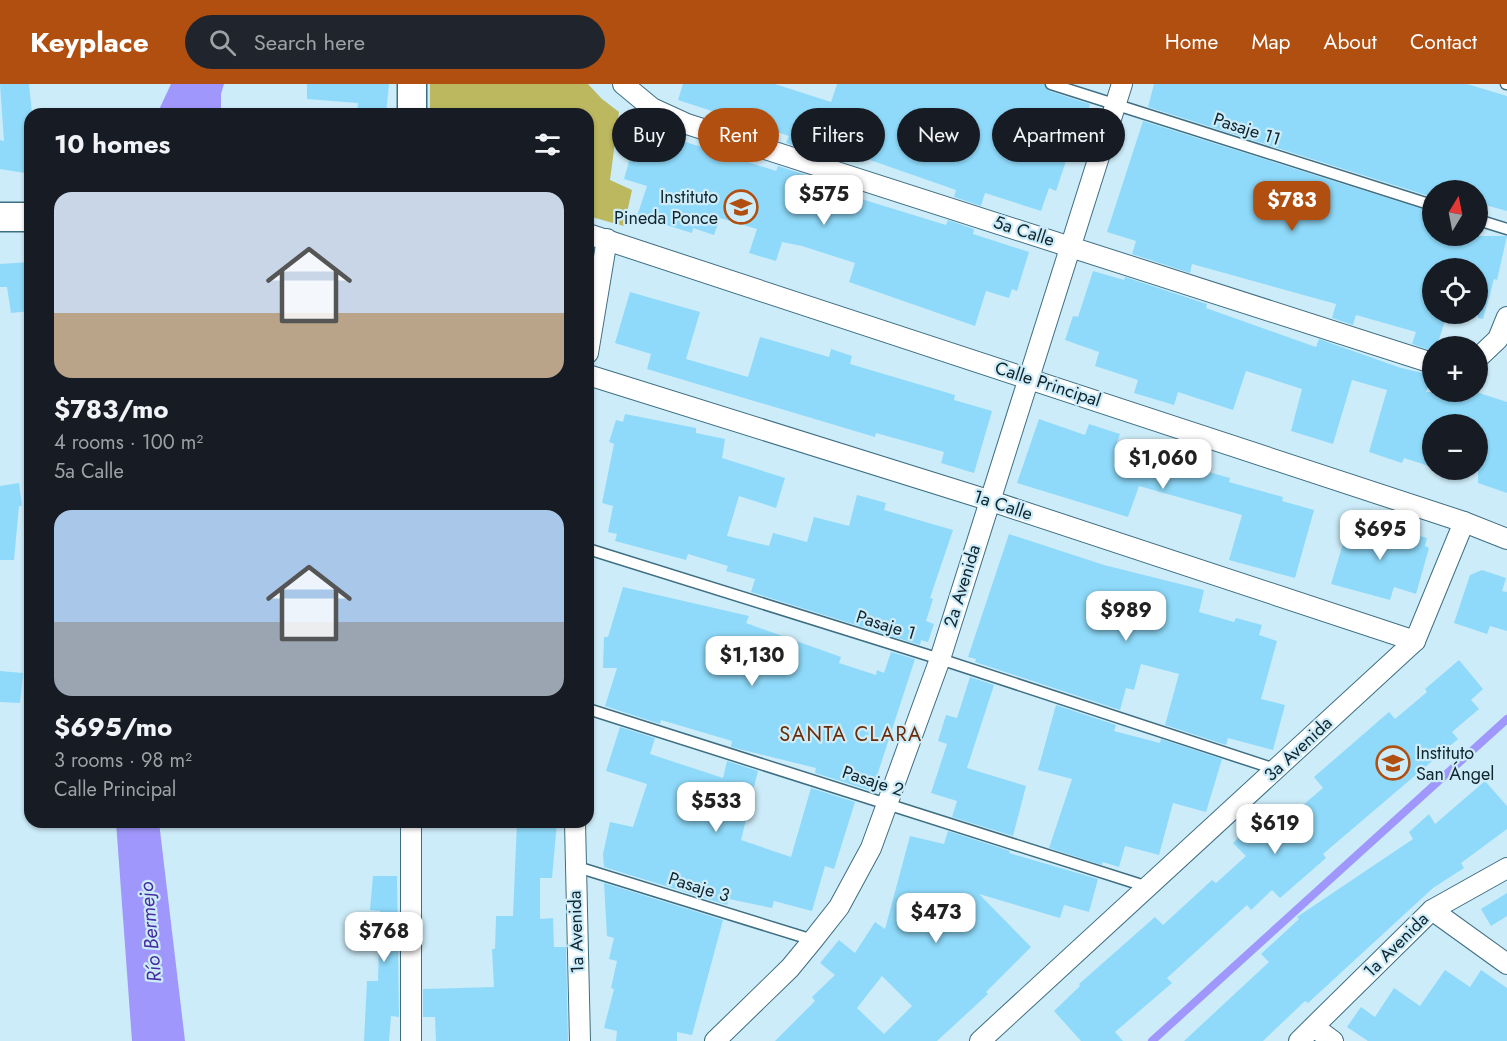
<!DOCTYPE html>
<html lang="en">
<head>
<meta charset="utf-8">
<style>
  body { margin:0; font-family:Jost,sans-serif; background:#20242c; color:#f1f3f6; height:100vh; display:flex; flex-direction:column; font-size:22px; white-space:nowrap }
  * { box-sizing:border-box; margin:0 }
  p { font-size:20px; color:#9ea1a6 }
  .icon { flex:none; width:33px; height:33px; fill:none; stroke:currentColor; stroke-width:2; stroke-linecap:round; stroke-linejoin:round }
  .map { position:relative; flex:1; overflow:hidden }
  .panel { position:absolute; left:24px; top:24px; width:570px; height:720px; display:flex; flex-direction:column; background:#171b24; border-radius:18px; box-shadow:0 2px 4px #0004 }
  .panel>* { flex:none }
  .banner { position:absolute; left:612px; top:24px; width:570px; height:54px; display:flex; gap:12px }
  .needle { width:39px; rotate:10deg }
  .buttons { position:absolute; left:1422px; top:96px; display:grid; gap:12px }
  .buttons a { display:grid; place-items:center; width:66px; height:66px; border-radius:50%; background:#171b24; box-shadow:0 2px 4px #0004; font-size:30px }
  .price { position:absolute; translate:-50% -51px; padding:0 14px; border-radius:12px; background:#fff; color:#222; font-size:20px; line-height:39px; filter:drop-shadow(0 2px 3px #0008) }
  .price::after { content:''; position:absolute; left:50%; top:36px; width:18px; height:14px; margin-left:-9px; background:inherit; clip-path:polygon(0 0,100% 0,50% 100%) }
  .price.selected { background:#b14f11; color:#fff }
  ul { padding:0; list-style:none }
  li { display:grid; align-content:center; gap:12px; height:318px; padding:0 30px }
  li span { display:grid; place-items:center; height:186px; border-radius:18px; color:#555 }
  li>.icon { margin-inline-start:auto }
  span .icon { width:108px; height:108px; fill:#fffc; stroke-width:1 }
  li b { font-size:26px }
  h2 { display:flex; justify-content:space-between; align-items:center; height:72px; padding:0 30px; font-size:26px }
  .chip { padding:0 21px; border-radius:27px; background:#171b24; box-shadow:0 2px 4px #0004; font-size:21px; line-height:54px }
  .chip.selected { background:#b14f11; color:#fff }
  header { display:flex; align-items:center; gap:36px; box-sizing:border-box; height:84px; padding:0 30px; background:#b14f11; color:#fff }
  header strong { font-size:28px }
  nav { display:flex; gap:33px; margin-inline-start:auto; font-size:21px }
  .search { width:420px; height:54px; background:#20242c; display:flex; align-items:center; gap:15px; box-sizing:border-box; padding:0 21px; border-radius:33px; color:#9ea1a6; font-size:22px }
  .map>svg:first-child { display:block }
  .green { fill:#bcb85f }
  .water { fill:#a097fc }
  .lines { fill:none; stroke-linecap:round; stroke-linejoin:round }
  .stream { stroke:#a097fc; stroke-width:8 }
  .building { fill:#8fdafa; fill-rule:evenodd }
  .lane-casing { stroke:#3e6e82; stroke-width:13 }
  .street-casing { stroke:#3e6e82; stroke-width:22 }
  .secondary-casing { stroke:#3e6e82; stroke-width:31 }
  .lane { stroke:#fff; stroke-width:10 }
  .street { stroke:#fff; stroke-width:20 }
  .secondary { stroke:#fff; stroke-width:28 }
  .labels { text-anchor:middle; stroke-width:4.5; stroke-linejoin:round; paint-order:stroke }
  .street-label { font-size:18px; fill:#11252d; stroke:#cdecf9 }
  .poi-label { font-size:18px; fill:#11252d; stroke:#cdecf9; text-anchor:end }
  .neighbourhood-label { font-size:20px; letter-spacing:1.5px; fill:#6a2c06; stroke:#cdecf9 }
  .water-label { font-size:20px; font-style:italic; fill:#482da0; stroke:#cdecf9 }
</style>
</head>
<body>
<header>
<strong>Keyplace</strong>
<div class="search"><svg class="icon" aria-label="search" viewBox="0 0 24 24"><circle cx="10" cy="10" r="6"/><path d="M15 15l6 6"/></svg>Search here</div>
<nav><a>Home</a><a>Map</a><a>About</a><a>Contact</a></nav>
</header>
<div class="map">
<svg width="1507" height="957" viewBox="0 0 1507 957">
  <rect width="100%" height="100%" fill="#cdecf9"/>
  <!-- green -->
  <polygon class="green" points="430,0 588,0 602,15 619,28 610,96 632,106 624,142 588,132 588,30 430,30"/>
  <!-- water -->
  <g class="water">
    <polygon points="171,0 224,0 221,10 221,30 157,30"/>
    <polygon points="116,738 159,738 185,957 132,957"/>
  </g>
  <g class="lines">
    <!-- stream -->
    <polyline class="stream" points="1152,957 1507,635"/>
  </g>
  <!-- building -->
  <g class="building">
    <polygon points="0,0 29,0 32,30 25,89 0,85 0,56 4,57"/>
    <polygon points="307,0 389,0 386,30 357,30 358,19 307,15"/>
    <polygon points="683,0 775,0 831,18 837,0 1044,0 1049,7 1090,20 1080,55 1074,53 1056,107 1049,104 1041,127 985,109 981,122 954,113 956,106 847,68 818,59 814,68 786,59 789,52 678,16"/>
    <polygon points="1154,0 1467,0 1507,12 1507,127 1478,119 1478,106 1432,106 1432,113 1148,23"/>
    <polygon points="1143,37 1432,128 1432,152 1507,152 1497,196 1494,195 1483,235 1478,234 1478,184 1432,184 1432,230 1447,230 1437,262 1432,262 1432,267 1412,260 1416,248 1356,231 1353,241 1332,234 1336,220 1192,180 1190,189 1132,170 1136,157 1107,148"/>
    <polygon points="633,48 662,57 664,51 776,87 778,82 806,91 804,96 858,114 946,141 948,136 974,145 973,150 1029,168 1017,207 1012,205 1009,214 986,207 975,242 849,198 855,179 802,162 782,158 776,177 749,169 757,145 720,134 714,151 693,144 692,149 637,132 647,102 624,95 630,74 625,73"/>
    <polygon points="30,178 30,203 26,203 30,227 11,229 7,203 0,203 0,180"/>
    <polygon points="1093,187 1124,196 1125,193 1207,220 1206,224 1316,263 1319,255 1401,284 1432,291 1426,308 1476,308 1507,318 1507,409 1478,399 1478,340 1432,340 1432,383 1404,374 1402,379 1369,368 1387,306 1352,296 1333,360 1291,347 1302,305 1246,287 1233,326 1178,308 1174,321 1134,309 1138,296 1095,282 1099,268 1065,256 1073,232 1078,233"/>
    <polygon points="630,208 700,228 686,275 748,293 760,253 829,273 831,265 852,272 850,280 955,311 954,316 992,327 974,389 941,379 944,368 876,349 875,353 647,285 651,270 615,259"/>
    <polygon points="625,330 696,344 696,349 725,355 722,374 785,394 776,424 739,412 727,452 769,462 773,449 807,458 814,433 849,442 857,411 886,419 884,426 953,446 930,514 933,515 926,537 934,540 928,558 921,556 920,561 751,508 755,495 726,487 728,482 688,470 686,476 615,457 617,450 608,448 613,422 602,419 614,360 609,358 616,336 623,338"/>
    <polygon points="1039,335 1085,351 1089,340 1120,350 1117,358 1154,371 1156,361 1176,366 1173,378 1230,394 1229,398 1283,413 1282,417 1314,426 1295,494 1229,476 1242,431 1139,402 1128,433 1017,399"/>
    <polygon points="19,399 22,422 19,422 14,476 0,476 0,402"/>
    <polygon points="1349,439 1391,450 1393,444 1427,454 1425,462 1429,464 1416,510 1394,503 1390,516 1331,500"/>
    <polygon points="1009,450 1104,481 1204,506 1199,528 1234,538 1236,534 1262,541 1259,551 1277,557 1261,615 1285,621 1273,666 1228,654 1226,661 1165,641 1179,590 1141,580 1134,606 1126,604 1120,626 975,578 976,575 968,573"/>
    <polygon points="1482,486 1506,494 1502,507 1507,508 1507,547 1490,542 1487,550 1454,539 1470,491"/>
    <polygon points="623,503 749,532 746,539 841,573 839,579 876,591 877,586 884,589 891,568 915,575 872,707 815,689 816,684 731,663 732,657 661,636 660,640 605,622 617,584 603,584 604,553 608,553"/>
    <polygon points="1459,576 1483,605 1471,616 1479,625 1452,648 1458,655 1323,770 1326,774 1280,814 1272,806 1251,826 1247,821 1167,894 1172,899 1115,948 1123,957 1081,957 1054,927 1080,902 1079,900 1155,833 1163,841 1212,796 1216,799 1246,772 1233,759 1252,741 1264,754 1323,704 1314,693 1389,628 1395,635 1427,608 1425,605"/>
    <polygon points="0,587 23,589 20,619 0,618"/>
    <polygon points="970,593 994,601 967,684 1026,702 1013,752 952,733 957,717 931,709 947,660 938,657 946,631 957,634"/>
    <polygon points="1056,621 1116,641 1114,647 1160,659 1161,655 1222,675 1206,728 1173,719 1159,771 1125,762 1119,783 1103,778 1102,781 1049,764 1072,695 1038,686"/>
    <polygon points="620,643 655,654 650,670 723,694 727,677 758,687 741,756 791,773 811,704 855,718 834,785 825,782 812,827 774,817 772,824 729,815 727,821 604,783 603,770 610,738 633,743 647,700 606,687"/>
    <polygon points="1485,697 1507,722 1507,745 1461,779 1464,784 1433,804 1308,919 1305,917 1263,957 1184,957 1269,878 1261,870 1299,835 1297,833 1413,755 1409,748 1429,730 1435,740"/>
    <polygon points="517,738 557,738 552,794 540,794 540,835 553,834 554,863 566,863 568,957 436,957 435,933 423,933 423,905 494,903 492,865 495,865 496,832 513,832"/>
    <path d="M948 747 1010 767 1009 769 1098 795 1089 828 1064 821 1060 834 979 810 1031 863 986 908 988 910 937 957H775L815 917 812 913 835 891 820 879 839 856 855 869 875 838 885 845 910 752 944 760ZM882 892 912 922 884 950 857 924Z"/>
    <polygon points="373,792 397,792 399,933 391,932 389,957 364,957 367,897 378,897 380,827 370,826"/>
    <polygon points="604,799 723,836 692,951 677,948 677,957 616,957 617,947 604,944 614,905 611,904 617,877 609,875 614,854 607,852"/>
    <polygon points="1507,809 1507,832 1491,842 1481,825"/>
    <polygon points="1445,886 1470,903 1481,886 1507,904 1507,957 1368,957 1347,943 1361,923 1375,933 1394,904 1420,922"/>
  </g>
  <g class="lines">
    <!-- lane casing -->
    <g class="lane-casing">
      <g id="lane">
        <polyline points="1051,0 1432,121"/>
        <polyline points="1506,0 1507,0"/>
        <polyline points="1478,136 1507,145"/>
        <polyline points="588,465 940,575 1275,685"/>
        <polyline points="588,625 1148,803"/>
        <polyline points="574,782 813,856"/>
      </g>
    </g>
    <!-- street casing -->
    <g class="street-casing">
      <g id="street">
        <polyline points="623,0 652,24 687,40 1432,279"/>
        <polyline points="588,150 1464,438 1507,455"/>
        <polyline points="588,269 607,155"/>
        <polyline points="1478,274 1498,255 1507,233"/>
        <polyline points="588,291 988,416 1415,557"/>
        <polyline points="411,738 411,957"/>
        <polyline points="575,738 580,957"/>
        <polyline points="1432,826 1507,880"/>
        <polyline points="1314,943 1333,957"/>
        <polyline points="715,957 790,884 813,856 839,823 871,764 940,575 1122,0"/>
        <polyline points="980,957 1415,557 1464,438"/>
        <polyline points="1299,957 1432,826 1507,784"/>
      </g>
    </g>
    <!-- secondary casing -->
    <g class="secondary-casing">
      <g id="secondary">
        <polyline points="412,30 412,0"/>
        <polyline points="0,133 30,133"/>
      </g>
    </g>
    <!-- lane -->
    <use href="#lane" class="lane"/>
    <!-- street -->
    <use href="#street" class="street"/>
    <!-- secondary -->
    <use href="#secondary" class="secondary"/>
  </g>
  <!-- icons -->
  <defs>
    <g id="school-ring" transform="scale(1.725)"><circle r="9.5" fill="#cdecf9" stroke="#b14f11" stroke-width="1.5"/><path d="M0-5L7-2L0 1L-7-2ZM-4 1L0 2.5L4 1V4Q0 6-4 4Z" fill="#b14f11"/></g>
  </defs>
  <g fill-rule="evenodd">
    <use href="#school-ring" x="741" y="123"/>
    <use href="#school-ring" x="1393" y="679"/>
  </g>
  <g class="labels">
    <!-- street labels -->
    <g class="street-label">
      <text transform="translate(1247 45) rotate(18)" y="6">Pasaje 11</text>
      <text transform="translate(1024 147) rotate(18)" y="6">5a Calle</text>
      <text transform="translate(1048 300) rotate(18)" y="6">Calle Principal</text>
      <text transform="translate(1003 421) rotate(18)" y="6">1a Calle</text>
      <text transform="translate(962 502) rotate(-73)" y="6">2a Avenida</text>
      <text transform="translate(886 541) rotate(17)" y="6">Pasaje 1</text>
      <text transform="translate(1298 665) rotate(-43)" y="6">3a Avenida</text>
      <text transform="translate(873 697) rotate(18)" y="6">Pasaje 2</text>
      <text transform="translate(699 803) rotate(17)" y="6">Pasaje 3</text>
      <text transform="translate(576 848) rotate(-92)" y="6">1a Avenida</text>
      <text transform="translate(1396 861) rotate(-45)" y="6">1a Avenida</text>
    </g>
    <!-- poi labels -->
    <g class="poi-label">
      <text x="718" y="119">Instituto<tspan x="718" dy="21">Pineda Ponce</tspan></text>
      <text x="1416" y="675" text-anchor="start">Instituto<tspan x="1416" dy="21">San Ángel</tspan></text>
    </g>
    <!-- neighbourhood labels -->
    <g class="neighbourhood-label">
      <text x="851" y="657">SANTA CLARA</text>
    </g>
    <!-- water labels -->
    <g class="water-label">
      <text transform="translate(150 848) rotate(-95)" y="7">Río Bermejo</text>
    </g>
  </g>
</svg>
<div class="buttons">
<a><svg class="needle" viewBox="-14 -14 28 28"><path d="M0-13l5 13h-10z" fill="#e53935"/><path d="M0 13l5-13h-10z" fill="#9ea1a6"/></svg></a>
<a><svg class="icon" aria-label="locate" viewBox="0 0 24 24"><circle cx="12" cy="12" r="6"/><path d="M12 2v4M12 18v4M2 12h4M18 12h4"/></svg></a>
<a>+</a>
<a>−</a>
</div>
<b class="price" style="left:824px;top:142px">$575</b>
<b class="price selected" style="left:1292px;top:148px">$783</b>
<b class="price" style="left:1163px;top:406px">$1,060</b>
<b class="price" style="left:1380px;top:477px">$695</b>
<b class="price" style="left:1126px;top:558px">$989</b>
<b class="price" style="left:752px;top:603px">$1,130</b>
<b class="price" style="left:716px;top:749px">$533</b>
<b class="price" style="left:1275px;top:771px">$619</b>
<b class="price" style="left:936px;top:860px">$473</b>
<b class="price" style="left:384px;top:879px">$768</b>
<div class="banner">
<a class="chip">Buy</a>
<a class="chip selected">Rent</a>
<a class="chip">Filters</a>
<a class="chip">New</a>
<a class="chip">Apartment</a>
</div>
<section class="panel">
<h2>10 homes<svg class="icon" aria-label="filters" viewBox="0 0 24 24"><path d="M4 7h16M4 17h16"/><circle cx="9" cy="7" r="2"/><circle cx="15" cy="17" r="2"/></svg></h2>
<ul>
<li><span style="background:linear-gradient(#c9d6e8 65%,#b9a48a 0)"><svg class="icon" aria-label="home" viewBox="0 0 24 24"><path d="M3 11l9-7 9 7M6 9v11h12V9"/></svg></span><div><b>$783/mo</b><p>4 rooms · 100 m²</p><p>5a Calle</p></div></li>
<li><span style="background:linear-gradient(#a9c7e8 60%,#9aa5b1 0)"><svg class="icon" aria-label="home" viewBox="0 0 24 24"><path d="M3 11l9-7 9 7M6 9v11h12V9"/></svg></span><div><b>$695/mo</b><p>3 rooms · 98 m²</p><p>Calle Principal</p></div></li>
</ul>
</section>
</div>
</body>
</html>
